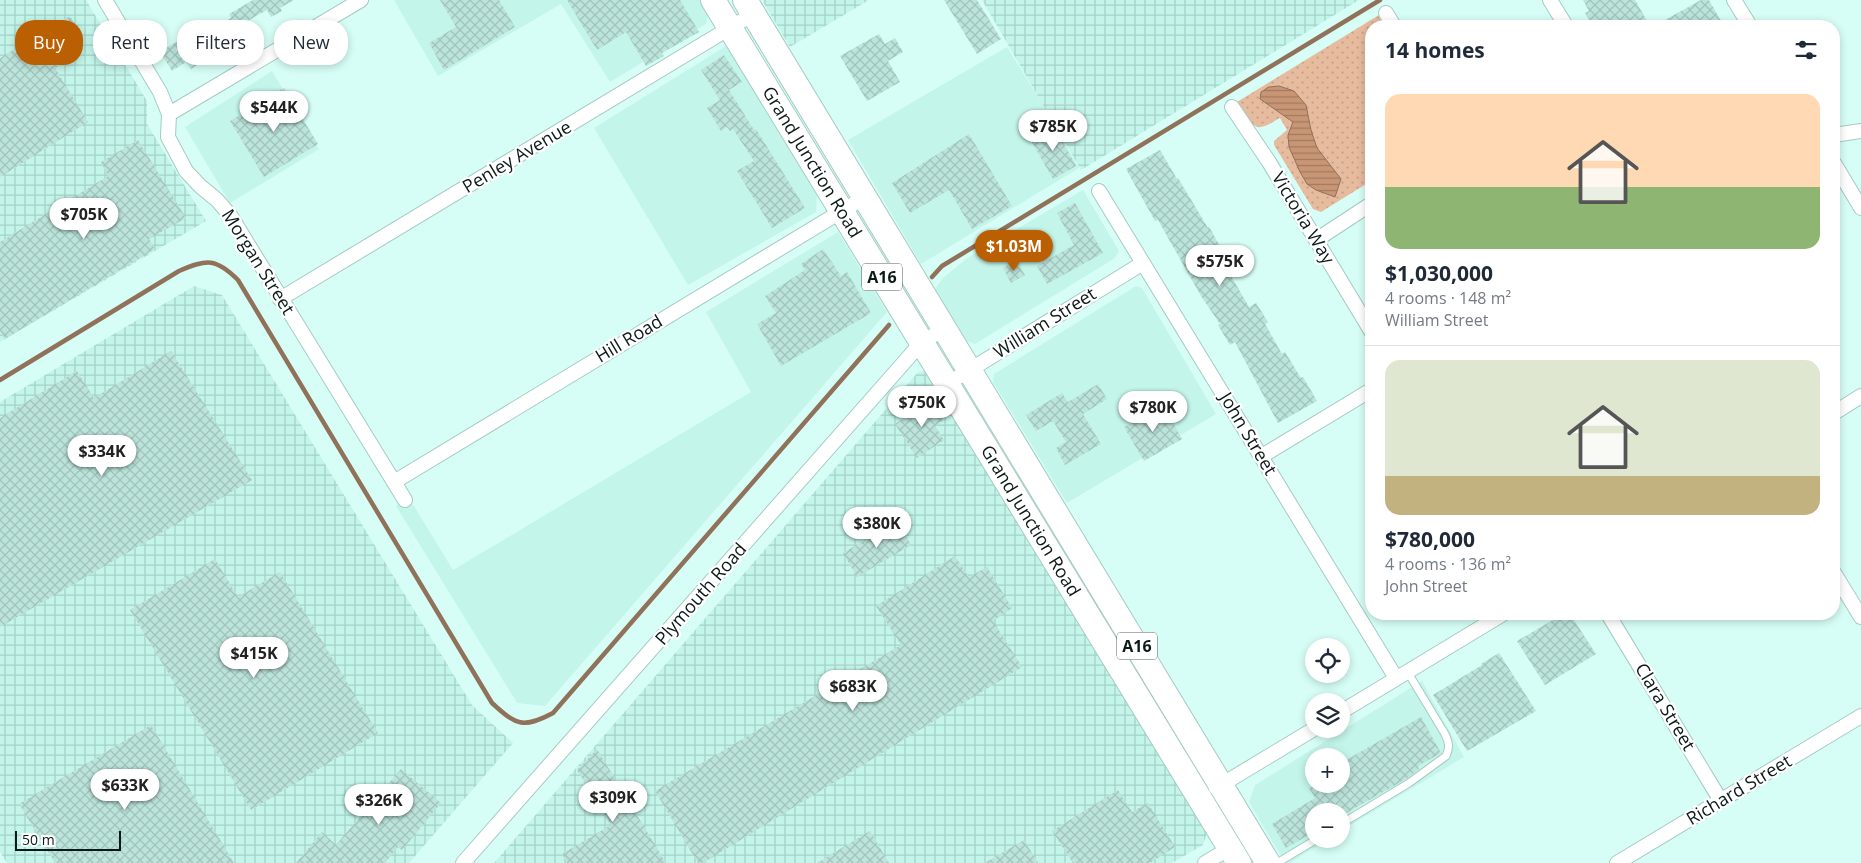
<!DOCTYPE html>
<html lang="en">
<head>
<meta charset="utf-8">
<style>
  body { margin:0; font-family:"Open Sans",sans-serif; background:#f6f6f7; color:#1f2937; height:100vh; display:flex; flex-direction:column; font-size:19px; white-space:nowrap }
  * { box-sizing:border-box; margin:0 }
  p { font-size:16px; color:#747a83 }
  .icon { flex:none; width:28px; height:28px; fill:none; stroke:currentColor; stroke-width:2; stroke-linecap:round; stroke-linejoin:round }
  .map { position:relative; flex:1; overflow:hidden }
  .drawer { position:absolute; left:1365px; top:20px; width:475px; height:600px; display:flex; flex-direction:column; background:#fff; border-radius:20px; box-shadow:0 2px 8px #0003 }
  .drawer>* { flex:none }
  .hud { position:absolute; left:15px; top:20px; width:475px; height:45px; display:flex; gap:10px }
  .tools { position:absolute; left:1305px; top:638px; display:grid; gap:10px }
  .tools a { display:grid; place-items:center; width:45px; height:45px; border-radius:50%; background:#fff; box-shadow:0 2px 8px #0003; font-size:25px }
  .scale { position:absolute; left:15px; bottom:12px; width:106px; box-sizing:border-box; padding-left:5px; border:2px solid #0b1a17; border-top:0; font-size:14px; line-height:18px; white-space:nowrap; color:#0b1a17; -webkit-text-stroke:4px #fff; paint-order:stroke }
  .price { position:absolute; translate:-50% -42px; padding:0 11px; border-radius:18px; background:#fff; color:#222; font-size:16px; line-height:32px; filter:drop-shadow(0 1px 2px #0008) }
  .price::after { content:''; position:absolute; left:50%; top:30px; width:15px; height:11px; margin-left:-8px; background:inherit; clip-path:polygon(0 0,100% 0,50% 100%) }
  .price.active { background:#ba5f02; color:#fff }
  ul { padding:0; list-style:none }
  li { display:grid; align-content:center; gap:10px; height:265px; padding:0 20px }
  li+li { border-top:1px solid #e0e1e3 }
  li span { display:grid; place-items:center; height:155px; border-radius:15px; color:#555 }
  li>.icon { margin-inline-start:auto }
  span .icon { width:90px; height:90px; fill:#fffc; stroke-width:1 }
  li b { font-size:21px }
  h2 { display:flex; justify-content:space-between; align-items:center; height:60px; padding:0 20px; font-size:21px }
  .pill { padding:0 18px; border-radius:20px; background:#fff; box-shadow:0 2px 8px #0003; font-size:18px; line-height:45px }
  .pill.active { background:#ba5f02; color:#fff }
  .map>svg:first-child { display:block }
  .built { fill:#c3f5ea; fill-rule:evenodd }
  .industrial { fill:url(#industrial-grid) }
  .green { fill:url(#green-dots) }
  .water { fill:url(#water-rules); stroke:#907159 }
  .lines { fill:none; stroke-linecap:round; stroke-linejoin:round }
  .stream { stroke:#907159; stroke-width:4.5 }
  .building { fill:url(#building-cross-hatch) }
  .service-casing { stroke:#a4cbc3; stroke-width:9 }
  .minor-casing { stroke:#a4cbc3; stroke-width:16 }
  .trunk-casing { stroke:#a4cbc3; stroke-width:26 }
  .service { stroke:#fff; stroke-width:7 }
  .minor { stroke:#fff; stroke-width:14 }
  .trunk { stroke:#fff; stroke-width:24 }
  .labels { text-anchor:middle; stroke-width:4.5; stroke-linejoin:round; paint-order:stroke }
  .shield { fill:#fff; stroke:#545f5d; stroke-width:1 }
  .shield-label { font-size:16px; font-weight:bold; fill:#0b1a17 }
  .street-label { font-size:18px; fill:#0b1a17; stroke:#fff }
</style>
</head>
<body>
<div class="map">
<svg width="1861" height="863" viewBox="0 0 1861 863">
  <defs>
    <pattern id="industrial-grid" width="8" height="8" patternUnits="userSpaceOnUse" patternTransform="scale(1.25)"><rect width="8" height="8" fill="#c3f5ea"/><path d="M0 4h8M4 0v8" fill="none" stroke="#a6d1c8"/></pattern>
    <pattern id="green-dots" width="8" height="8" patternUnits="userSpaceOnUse" patternTransform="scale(1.25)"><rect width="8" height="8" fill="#e7bb9e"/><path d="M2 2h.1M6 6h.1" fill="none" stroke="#c5a087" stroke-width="1.8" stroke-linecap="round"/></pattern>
    <pattern id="water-rules" width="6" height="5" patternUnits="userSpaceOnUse" patternTransform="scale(1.25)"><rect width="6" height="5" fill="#c99675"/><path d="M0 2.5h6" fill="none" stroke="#a17a5f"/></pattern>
    <pattern id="building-cross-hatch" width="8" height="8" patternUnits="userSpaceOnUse" patternTransform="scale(1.25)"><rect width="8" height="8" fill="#bce4db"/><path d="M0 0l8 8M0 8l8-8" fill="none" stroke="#a0c3bb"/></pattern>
  </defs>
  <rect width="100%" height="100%" fill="#d6fef6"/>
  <!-- built -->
  <g class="built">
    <polygon points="394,0 700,0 708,14 706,24 610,82 561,4 438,76"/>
    <polygon points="726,46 817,195 816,212 688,285 594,128"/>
    <polygon points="1007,47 1048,113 1079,168 921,264 848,140"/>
    <polygon points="272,71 319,149 230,203 185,127"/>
    <polygon points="1083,190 1119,251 1115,258 975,344 966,341 935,289 943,278 966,259"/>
    <polygon points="838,232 887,312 545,706 517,703 396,506 409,498 453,570 751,392 706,312"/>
    <polygon points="1136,286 1142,288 1216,414 1067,503 993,382 994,374"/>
    <path d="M1422 681 1464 757 1341 831V811H1314V839H1329L1290 863H1285L1249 802 1255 785ZM1314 756H1341V784H1314Z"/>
  </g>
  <!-- industrial -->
  <g class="industrial">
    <polygon points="0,0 86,0 147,101 147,124 206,221 0,342"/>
    <polygon points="762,0 869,0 790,47"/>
    <polygon points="982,0 1359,0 1081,170"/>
    <polygon points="194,286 222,295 472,705 513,743 409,863 7,863 0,852 0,402"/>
    <polygon points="924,371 1207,833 1203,845 1172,863 494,863 918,372"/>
  </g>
  <!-- green -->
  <path class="green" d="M1379 15 1383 26H1371V181L1321 212 1313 209 1274 145V141L1287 130 1280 118C1274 121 1268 126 1261 127 1251 129 1242 109 1237 102Z"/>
  <!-- water -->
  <polygon class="water" points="1279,86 1294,91 1306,105 1311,130 1317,148 1341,179 1335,197 1316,190 1307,184 1300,172 1289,147 1288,135 1293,122 1260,99 1261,92 1269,87"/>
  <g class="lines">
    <!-- stream -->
    <g class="stream">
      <polyline points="932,277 942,266 1380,0"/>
      <path d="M0 380 179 271C207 259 216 258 238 280L492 703C516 725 523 729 553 713L889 325"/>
    </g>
  </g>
  <!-- building -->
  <g class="building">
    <polygon points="253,0 294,0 280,8 282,11 271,17 267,10 244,23 247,29 231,38 234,42 191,69 186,62 172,71 160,52 187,35 191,42 231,18 229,14"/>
    <polygon points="440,0 499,0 515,27 444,70 429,43 456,27"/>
    <polygon points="567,0 680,0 699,32 662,53 664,56 646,66 626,32 597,50"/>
    <polygon points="944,0 977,0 1001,39 977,54"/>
    <polygon points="1583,0 1635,0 1650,26 1593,26 1585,13 1589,11"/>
    <polygon points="1701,0 1709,0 1724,26 1654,26"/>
    <polygon points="70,16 85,41 60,56 64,63 55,68 88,122 0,177 0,58"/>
    <polygon points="879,34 885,44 895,38 903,52 888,61 900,82 867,101 840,56"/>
    <polygon points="724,55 742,82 729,90 754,130 756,129 805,208 772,228 737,171 754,161 733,129 730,131 727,127 721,131 707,108 720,100 701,70"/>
    <polygon points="284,88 318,144 264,177 230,121"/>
    <polygon points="1054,126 1076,166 1053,179 1030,139"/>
    <polygon points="969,134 1012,206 972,229 949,190 910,213 892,183"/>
    <polygon points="138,140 186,218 149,239 155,249 5,339 0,331 0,242 108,176 101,162"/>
    <polygon points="1160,150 1177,179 1178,178 1208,228 1209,227 1221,248 1216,250 1249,307 1256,303 1268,322 1265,324 1282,354 1285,352 1301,378 1303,377 1317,401 1278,423 1235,342 1230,345 1218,325 1220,324 1201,296 1158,220 1155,221 1126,169"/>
    <polygon points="1075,203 1103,253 1047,284 1037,266 1074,245 1057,213"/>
    <polygon points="823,249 841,276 847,272 871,313 781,366 757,324 776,313 765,296 805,270 801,264"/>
    <polygon points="1016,260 1025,275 1011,283 1003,268"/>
    <polygon points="171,351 252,480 0,627 0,418 77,371 94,398"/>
    <polygon points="1098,384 1107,399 1083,414 1101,444 1065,465 1056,448 1066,442 1053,421 1036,431 1026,415 1062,393 1068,402"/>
    <polygon points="933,399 945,419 935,426 944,440 917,458 895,424"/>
    <polygon points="1163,405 1182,439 1144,461 1124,427"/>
    <polygon points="897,521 911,545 857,577 843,553"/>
    <polygon points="955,556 969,577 987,567 1012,608 993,621 1022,667 703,863 698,863 655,791 901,645 876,606"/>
    <polygon points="215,559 238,597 280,572 378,733 251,810 130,610"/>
    <polygon points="1563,614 1570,614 1596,654 1545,685 1517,641"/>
    <polygon points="1499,653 1536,711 1467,751 1433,695 1482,665 1481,664"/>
    <polygon points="1421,717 1441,753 1418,766 1419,769 1406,779 1341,816 1341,811 1314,811 1314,832 1286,848 1272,824 1315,798 1309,788 1316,784 1341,784 1341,763"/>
    <polygon points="151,725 234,863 55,863 19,804"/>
    <polygon points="597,749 666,863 567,863 562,854 611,825 577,770"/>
    <polygon points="401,769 441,803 402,850 398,847 385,863 296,863 322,832 336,845"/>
    <polygon points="1118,790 1132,812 1148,803 1175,847 1150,863 1073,863 1052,831"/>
    <polygon points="870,831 889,863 817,863"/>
    <polygon points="1024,840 1038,863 985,863"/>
  </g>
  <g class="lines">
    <!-- service casing -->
    <g class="service-casing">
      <g id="service">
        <path d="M1341 824 1409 783 1446 756C1450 747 1449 743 1445 734L1407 671"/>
        <polyline points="1277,863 1317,839"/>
      </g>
    </g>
    <!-- minor casing -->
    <g class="minor-casing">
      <g id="minor">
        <polyline points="105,0 160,92 169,114 168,137 186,171 200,186 217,200 230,215 405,500"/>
        <polyline points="1550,0 1566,26"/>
        <polyline points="1734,0 1750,26"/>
        <polyline points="1386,13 1394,26"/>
        <polyline points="1232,107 1269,162 1371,331"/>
        <polyline points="169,114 361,0"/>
        <polyline points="1834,135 1861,131"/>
        <polyline points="1834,163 1861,208"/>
        <polyline points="1099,191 1396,678"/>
        <polyline points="1316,240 1371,204"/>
        <polyline points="280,299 753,14"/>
        <polyline points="947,384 1143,263"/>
        <polyline points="1834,413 1861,396"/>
        <polyline points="1262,456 1371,390"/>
        <polyline points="394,482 865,197"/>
        <polyline points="1834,573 1861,617"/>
        <polyline points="1608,614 1721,801"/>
        <polyline points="1341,712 1503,614"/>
        <polyline points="1216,788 1314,729"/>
        <polyline points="463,863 922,342 944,329"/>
        <polyline points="1205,863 1230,848"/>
        <polyline points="1617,863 1861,716"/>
      </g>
    </g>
    <!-- trunk casing -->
    <g class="trunk-casing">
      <g id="trunk">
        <path id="s1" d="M713 0 1239 863"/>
        <polyline points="745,0 1268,863"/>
      </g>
    </g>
    <!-- service -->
    <use href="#service" class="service"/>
    <!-- minor -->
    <use href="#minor" class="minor"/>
    <!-- trunk -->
    <use href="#trunk" class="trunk"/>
  </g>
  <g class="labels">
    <!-- shield labels -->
    <g class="shield">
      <rect x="862" y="263.5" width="40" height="27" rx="4"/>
      <rect x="1117" y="632.5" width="40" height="27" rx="4"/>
    </g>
    <g class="shield-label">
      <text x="882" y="283">A16</text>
      <text x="1137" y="652">A16</text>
    </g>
    <!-- street labels -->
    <g class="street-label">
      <text transform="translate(517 157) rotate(-31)" y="6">Penley Avenue</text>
      <text dy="6" stroke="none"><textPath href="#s1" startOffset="190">Grand Junction Road</textPath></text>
      <text transform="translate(1303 218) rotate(59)" y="6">Victoria Way</text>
      <text transform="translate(258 262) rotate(58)" y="6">Morgan Street</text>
      <text transform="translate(1045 323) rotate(-32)" y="6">William Street</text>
      <text transform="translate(629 339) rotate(-31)" y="6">Hill Road</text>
      <text transform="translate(1248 434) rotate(59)" y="6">John Street</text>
      <text dy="6" stroke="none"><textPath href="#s1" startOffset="610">Grand Junction Road</textPath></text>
      <text transform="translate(701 594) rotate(-49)" y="6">Plymouth Road</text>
      <text transform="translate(1665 707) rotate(59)" y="6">Clara Street</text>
      <text transform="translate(1739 790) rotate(-31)" y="6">Richard Street</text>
    </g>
  </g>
</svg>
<div class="tools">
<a><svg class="icon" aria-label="locate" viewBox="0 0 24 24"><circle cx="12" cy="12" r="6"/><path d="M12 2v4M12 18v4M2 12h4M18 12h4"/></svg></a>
<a><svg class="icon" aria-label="layers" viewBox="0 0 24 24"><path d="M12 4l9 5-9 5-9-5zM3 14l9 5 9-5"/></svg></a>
<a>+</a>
<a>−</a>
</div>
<div class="scale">50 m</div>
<b class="price" style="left:274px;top:133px">$544K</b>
<b class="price" style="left:1053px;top:152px">$785K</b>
<b class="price" style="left:84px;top:240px">$705K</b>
<b class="price active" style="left:1014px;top:272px">$1.03M</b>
<b class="price" style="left:1220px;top:287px">$575K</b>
<b class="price" style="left:922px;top:428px">$750K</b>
<b class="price" style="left:1153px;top:433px">$780K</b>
<b class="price" style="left:102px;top:477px">$334K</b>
<b class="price" style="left:877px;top:549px">$380K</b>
<b class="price" style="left:254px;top:679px">$415K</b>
<b class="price" style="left:853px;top:712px">$683K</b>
<b class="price" style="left:125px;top:811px">$633K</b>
<b class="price" style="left:613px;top:823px">$309K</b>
<b class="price" style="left:379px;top:826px">$326K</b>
<div class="hud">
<a class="pill active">Buy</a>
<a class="pill">Rent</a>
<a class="pill">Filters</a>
<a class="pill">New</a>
</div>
<section class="drawer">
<h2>14 homes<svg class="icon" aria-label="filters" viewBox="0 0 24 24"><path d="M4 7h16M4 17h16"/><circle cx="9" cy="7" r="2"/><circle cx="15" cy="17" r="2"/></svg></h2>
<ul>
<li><span style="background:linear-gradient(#ffd9b3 60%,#8fb573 0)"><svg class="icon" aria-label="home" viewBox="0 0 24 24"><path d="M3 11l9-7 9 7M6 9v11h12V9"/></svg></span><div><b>$1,030,000</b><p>4 rooms · 148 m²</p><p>William Street</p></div></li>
<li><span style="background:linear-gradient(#dfe7d0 75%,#c2b280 0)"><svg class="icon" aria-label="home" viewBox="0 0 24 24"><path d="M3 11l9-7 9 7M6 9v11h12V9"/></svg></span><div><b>$780,000</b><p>4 rooms · 136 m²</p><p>John Street</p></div></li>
</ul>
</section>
</div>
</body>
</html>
